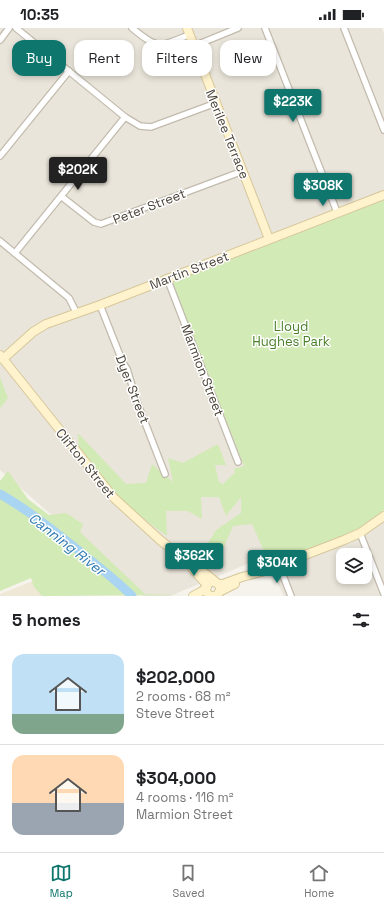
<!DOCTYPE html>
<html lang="en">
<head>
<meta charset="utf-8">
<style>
  body { margin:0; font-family:"Space Grotesk",sans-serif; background:#f6f6f6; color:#202124; height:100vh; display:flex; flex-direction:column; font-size:15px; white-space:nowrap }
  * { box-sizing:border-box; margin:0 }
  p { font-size:13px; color:#757577 }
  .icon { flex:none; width:22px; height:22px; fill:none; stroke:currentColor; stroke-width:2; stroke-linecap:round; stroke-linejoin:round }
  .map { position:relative; height:568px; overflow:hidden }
  .side { display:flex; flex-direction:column; background:#fff; flex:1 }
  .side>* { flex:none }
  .guide { position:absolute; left:12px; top:12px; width:360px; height:36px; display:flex; gap:8px }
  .controls { position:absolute; left:336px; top:520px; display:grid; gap:8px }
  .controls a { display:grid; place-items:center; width:36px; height:36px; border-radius:8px; background:#fff; box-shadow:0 2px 6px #0003; font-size:20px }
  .price { position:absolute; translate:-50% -34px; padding:0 9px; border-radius:4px; background:#0f766e; color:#fff; font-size:13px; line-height:26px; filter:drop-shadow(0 1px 2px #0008) }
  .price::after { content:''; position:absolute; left:50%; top:24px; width:12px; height:9px; margin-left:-6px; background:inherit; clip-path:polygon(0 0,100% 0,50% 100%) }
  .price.selected { background:#222; color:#fff }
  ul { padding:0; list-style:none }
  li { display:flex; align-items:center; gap:12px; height:100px; padding:0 12px }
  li+li { border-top:1px solid #e0e0e0 }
  li span { display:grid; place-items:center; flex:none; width:112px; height:80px; border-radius:12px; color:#555 }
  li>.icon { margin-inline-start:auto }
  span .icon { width:48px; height:48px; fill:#fffc; stroke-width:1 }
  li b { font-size:17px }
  h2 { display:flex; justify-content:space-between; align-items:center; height:48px; padding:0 12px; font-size:17px }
  .pill { padding:0 14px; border-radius:12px; background:#fff; box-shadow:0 2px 6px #0003; font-size:14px; line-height:36px }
  .pill.selected { background:#0f766e; color:#fff }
  .status { display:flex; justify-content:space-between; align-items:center; height:28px; padding:0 20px; background:#fff; direction:ltr }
  .status svg { height:11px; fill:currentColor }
  .tabs { display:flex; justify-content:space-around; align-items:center; height:56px; border-top:1px solid #e0e0e0; background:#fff; font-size:11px; color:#757577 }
  .tabs a { display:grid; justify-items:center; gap:2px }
  .tabs .selected { color:#0f766e }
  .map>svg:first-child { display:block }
  .residential { fill:#eae5da; fill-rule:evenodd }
  .education { fill:#efe8d6 }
  .green { fill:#d2eab5 }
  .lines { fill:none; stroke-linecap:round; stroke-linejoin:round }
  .river { stroke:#a9d4f2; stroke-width:9 }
  .street-casing { stroke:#c2bbae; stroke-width:8 }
  .secondary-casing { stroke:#d6c79b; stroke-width:10 }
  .street { stroke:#fff; stroke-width:5.5 }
  .secondary { stroke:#fff3cd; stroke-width:8 }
  .labels { text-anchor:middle; stroke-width:3; stroke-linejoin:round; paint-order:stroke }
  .street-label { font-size:13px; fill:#4b4439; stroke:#fff }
  .park-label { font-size:13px; fill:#4a7f2a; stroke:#fff }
  .water-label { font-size:14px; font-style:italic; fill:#2e7ab2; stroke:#fff }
</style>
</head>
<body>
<div class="status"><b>10:35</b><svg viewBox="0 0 49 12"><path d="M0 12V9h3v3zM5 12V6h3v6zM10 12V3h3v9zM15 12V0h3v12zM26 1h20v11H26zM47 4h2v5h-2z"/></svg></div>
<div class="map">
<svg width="384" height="568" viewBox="0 0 384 568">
  <rect width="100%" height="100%" fill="#f6f3ec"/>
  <!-- residential -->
  <g class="residential">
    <polygon points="0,0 382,0 384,6 384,170 250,441 266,528 170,568 144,568 0,442"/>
    <path d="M384 491V568H284L274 549 286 538ZM343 527H365V549H343Z"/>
  </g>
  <!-- education -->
  <polygon class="education" points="33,553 75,568 0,568 0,566"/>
  <!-- green -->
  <g class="green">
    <path d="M384 170V482C356 508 307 523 271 536L268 528H266L252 496 233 498 223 521 208 515 216 502 241 485V469L226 488 219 469H201L202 491 188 483H166L167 508 133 483 79 427 78 405 126 456 146 455 152 436 173 454 168 430 183 435 218 416 226 437H215L219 454 223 456 233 446 235 445 234 441 244 438 173 258V253Z"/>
    <polygon points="0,349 8,370 0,380"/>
    <polygon points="8,443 28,471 49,487 66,485 83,496 80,504 145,566 184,567 42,568 34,559 31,550 0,563 0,453"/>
  </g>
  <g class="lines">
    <!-- river -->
    <path class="river" d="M0 466C28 482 53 502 78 522 96 537 115 551 132 568"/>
    <!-- street casing -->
    <g class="street-casing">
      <g id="street">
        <polyline points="16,0 125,89 140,98 151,99 216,75"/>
        <path d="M132 0C159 22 158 19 189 7"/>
        <polyline points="265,0 337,184"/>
        <polyline points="344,0 384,102"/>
        <polyline points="0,12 9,0"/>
        <polyline points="194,18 238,0"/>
        <polyline points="0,128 69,43"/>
        <polyline points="62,169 94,194 101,196 243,143"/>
        <polyline points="0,213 69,270 76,284"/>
        <polyline points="15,225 125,89"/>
        <polyline points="167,250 238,434"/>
        <polyline points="100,277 123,335 127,341 137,374 165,446"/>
        <polyline points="360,505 384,566"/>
        <polyline points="279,537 291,568"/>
      </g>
    </g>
    <!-- secondary casing -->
    <g class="secondary-casing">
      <g id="secondary">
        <polyline points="187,0 269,211"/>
        <polyline points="0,327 114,470 160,512 184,531 206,546 216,554"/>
        <polyline points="3,331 33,304 46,296 100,277 384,167"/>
        <polyline points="192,540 207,557"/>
        <circle cx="213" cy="561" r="7"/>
        <polyline points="218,556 223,556 242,549 261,544 344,512 360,505 384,488"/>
        <polyline points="219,564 235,556"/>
        <polyline points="193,568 202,563 207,559"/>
      </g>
    </g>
    <!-- street -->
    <use href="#street" class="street"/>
    <!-- secondary -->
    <use href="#secondary" class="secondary"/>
  </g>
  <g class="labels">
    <!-- street labels -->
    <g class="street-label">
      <text transform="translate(228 106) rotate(68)" y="5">Merilee Terrace</text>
      <text transform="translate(149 178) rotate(-21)" y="5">Peter Street</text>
      <text transform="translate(189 242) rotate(-21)" y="5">Martin Street</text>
      <text transform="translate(203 342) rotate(69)" y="5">Marmion Street</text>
      <text transform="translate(133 361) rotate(69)" y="5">Dyer Street</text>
      <text transform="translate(86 435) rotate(51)" y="5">Clifton Street</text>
    </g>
    <!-- park labels -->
    <g class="park-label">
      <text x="291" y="303">Lloyd<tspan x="291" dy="15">Hughes Park</tspan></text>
    </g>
    <!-- water labels -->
    <g class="water-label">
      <text transform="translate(67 516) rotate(38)" y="5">Canning River</text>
    </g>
  </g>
</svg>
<div class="controls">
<a><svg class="icon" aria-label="layers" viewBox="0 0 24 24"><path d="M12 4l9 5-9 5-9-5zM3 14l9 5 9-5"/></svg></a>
</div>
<b class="price" style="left:293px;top:95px">$223K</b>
<b class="price selected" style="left:78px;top:163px">$202K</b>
<b class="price" style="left:323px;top:179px">$308K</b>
<b class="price" style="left:194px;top:549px">$362K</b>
<b class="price" style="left:277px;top:556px">$304K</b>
<div class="guide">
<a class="pill selected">Buy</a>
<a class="pill">Rent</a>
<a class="pill">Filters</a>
<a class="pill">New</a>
</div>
</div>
<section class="side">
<h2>5 homes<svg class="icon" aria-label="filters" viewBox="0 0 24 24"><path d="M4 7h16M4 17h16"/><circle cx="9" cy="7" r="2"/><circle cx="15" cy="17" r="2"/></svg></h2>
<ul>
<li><span style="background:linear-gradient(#bfe0f5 75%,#7fa58c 0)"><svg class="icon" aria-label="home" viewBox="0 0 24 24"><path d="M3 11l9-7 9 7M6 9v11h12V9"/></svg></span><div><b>$202,000</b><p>2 rooms · 68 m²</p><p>Steve Street</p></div></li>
<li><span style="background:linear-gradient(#ffd9b3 60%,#9aa5b1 0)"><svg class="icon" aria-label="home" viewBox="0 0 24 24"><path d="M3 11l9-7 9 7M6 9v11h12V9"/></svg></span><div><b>$304,000</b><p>4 rooms · 116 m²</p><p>Marmion Street</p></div></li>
</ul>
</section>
<nav class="tabs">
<a class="selected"><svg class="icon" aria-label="map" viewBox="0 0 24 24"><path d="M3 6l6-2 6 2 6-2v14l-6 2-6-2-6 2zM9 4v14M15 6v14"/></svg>Map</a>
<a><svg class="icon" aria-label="saved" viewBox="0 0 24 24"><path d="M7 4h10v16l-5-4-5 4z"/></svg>Saved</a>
<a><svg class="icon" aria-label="home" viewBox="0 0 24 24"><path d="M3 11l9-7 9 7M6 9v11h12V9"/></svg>Home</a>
</nav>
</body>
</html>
